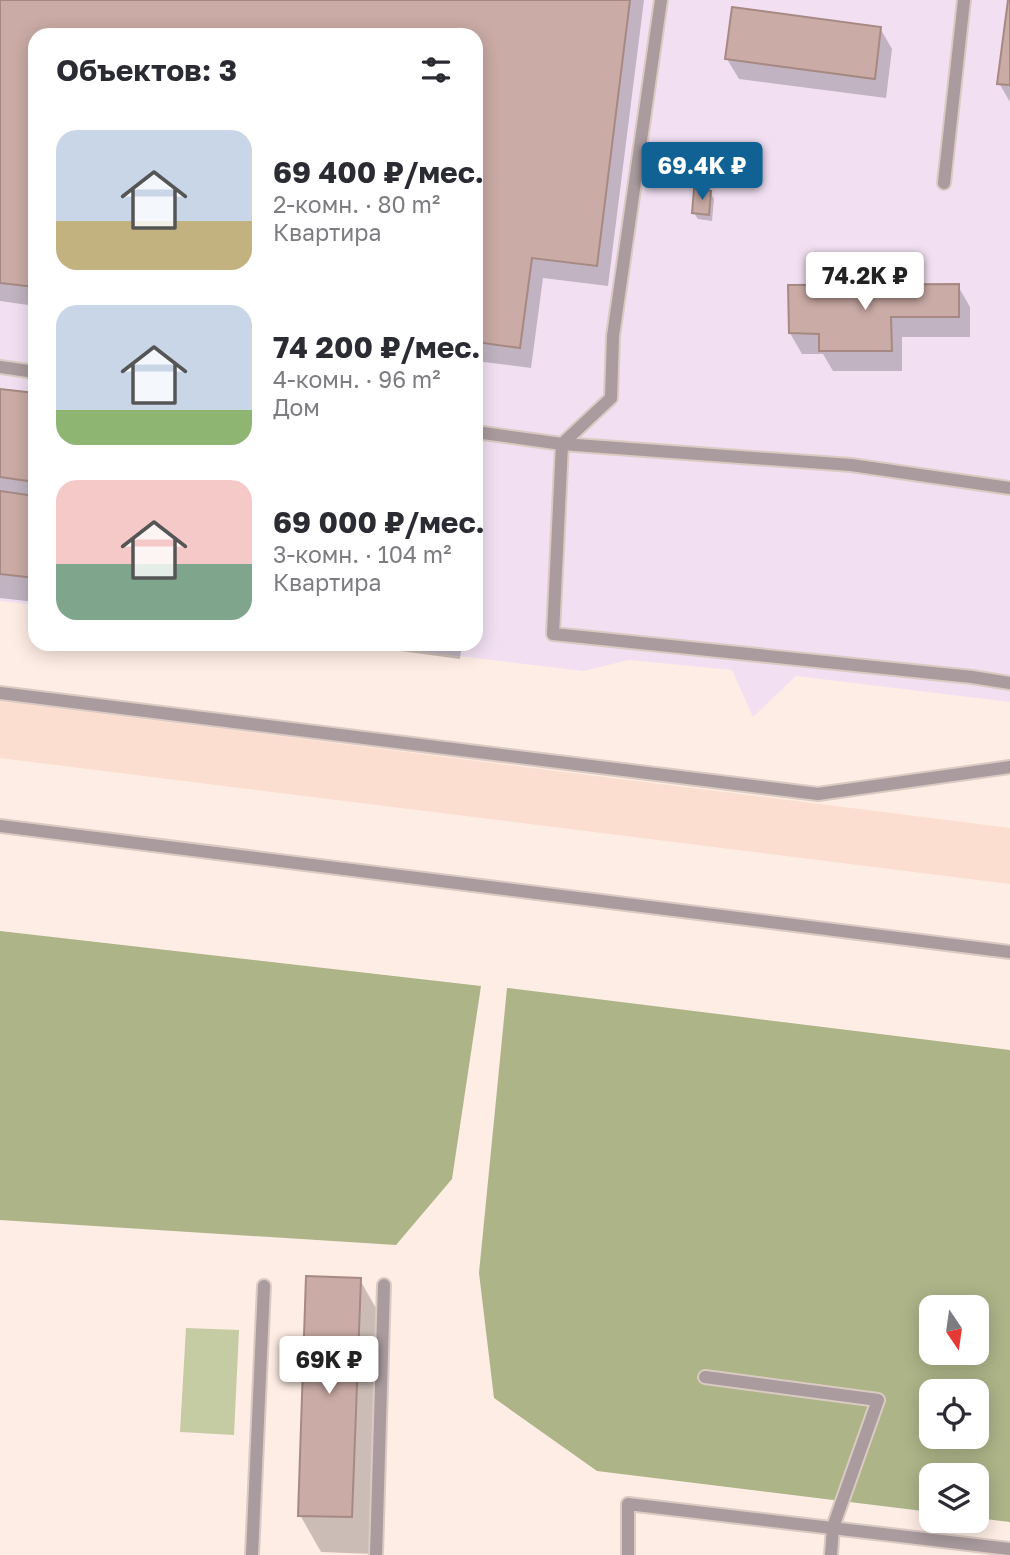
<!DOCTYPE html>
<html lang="ru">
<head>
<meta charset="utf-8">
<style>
  body { margin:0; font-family:"Golos Text",sans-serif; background:#f7f7f7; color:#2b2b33; height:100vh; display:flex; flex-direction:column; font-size:26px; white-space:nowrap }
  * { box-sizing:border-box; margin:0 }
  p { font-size:23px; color:#7c7c81 }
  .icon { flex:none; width:38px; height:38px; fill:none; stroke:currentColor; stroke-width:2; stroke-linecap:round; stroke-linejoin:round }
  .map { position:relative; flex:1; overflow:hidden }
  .panel { position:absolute; left:28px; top:28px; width:455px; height:623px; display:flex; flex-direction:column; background:#fff; border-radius:21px; box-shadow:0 4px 18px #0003 }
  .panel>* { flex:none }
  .needle { width:46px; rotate:167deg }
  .controls { position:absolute; left:919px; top:1295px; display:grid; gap:14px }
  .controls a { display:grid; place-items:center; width:70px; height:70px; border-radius:14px; background:#fff; box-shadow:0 4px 18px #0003; font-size:35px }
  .price { position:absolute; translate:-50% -60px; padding:0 16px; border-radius:7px; background:#fff; color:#222; font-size:23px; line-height:46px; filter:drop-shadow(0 2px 4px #0008) }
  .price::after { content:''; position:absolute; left:50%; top:42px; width:21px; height:16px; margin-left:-10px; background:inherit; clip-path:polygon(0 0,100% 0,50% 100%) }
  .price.active { background:#116294; color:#fff }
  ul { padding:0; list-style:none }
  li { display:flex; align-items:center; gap:21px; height:175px; padding:0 28px }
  li span { display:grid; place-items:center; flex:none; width:196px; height:140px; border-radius:21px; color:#555 }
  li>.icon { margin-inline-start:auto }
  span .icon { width:84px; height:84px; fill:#fffc; stroke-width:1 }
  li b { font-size:30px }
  h2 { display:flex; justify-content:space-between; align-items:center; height:84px; padding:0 28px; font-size:30px }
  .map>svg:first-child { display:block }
  .built { fill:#fbdecf }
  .industrial { fill:#f2e0f2 }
  .green { fill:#c5cca4 }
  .forest { fill:#adb488; fill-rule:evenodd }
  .shadow { fill:#0003 }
  .building { fill:#caaba5; stroke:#a78983; stroke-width:2 }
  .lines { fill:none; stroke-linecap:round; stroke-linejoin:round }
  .lane-casing { stroke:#dacac2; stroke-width:16 }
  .lane { stroke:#a99b9e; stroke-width:12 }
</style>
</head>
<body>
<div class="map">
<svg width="1010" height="1555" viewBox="0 0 1010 1555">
  <rect width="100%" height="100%" fill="#feede4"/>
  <!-- built -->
  <polygon class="built" points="0,701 1010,828 1010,884 0,758"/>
  <!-- industrial -->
  <polygon class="industrial" points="0,0 1010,0 1010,702 796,676 753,717 732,670 629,660 583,671 360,644 476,644 476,35 35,35 35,605 0,601"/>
  <!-- green -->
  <polygon class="green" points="186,1328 239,1330 234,1435 180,1432"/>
  <!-- forest -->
  <g class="forest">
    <polygon points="0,931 481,986 452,1179 396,1245 0,1220"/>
    <path d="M507 988 1010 1050V1522L977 1518 976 1475H931V1512L597 1471 494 1398 479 1273ZM931 1307H976V1353H931ZM931 1391H976V1437H931Z"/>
  </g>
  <!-- shadow -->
  <g class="shadow">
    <polygon points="0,0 644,0 608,286 543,278 531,368 476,361 476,35 35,35 35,306 0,301"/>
    <polygon points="1009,0 1010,0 1010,102 999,83"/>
    <polygon points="880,28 892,49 886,98 739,79 727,59"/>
    <polygon points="710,192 714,199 712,221 698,219 694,213"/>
    <polygon points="958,286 970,307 970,337 902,337 902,371 833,371 823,354 802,354 790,333"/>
    <polygon points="0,390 35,395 35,602 0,598"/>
    <polygon points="476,516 481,525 478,554 476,553"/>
    <polygon points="348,644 462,644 460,659"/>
    <polygon points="360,1280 381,1317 373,1554 321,1552 300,1515"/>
  </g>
  <!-- building -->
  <g class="building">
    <polygon points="0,0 630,0 597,266 532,258 520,348 476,342 476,35 35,35 35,287 0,283"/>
    <polygon points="1008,0 1010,0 1010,85 997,84"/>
    <polygon points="732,7 881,27 875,79 725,59"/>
    <polygon points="694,189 711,191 709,215 692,213"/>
    <polygon points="959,284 959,317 891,317 892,351 819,351 819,334 789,333 788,285"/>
    <polygon points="0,389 35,393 35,482 0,477"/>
    <polygon points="0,491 35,496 35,578 0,574"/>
    <polygon points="306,1276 361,1278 352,1517 298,1516"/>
  </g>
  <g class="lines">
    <!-- lane casing -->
    <g class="lane-casing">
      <g id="lane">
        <polyline points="661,0 613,336 611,398 562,444 553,634 972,677 1010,683"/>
        <polyline points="944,183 964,0"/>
        <polyline points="0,367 35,372"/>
        <polyline points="476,432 562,444 851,465 1010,488"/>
        <polyline points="0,693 818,794 1010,767"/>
        <polyline points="0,826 1010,952"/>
        <polyline points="705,1377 878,1400 833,1527 831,1555"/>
        <polyline points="252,1555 264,1286"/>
        <polyline points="376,1555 384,1285"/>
        <polyline points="628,1555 628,1504 1010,1549"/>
      </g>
    </g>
    <!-- lane -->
    <use href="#lane" class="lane"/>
  </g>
</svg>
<div class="controls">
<a><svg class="needle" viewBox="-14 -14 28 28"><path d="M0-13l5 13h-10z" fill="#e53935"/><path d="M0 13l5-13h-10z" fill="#7c7c81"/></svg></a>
<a><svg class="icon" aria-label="locate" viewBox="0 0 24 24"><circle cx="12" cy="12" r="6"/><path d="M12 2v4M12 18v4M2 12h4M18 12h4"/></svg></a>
<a><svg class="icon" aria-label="layers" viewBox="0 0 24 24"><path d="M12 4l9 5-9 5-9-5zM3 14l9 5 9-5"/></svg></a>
</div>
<b class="price active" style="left:702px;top:202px">69.4K ₽</b>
<b class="price" style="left:865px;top:312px">74.2K ₽</b>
<b class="price" style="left:329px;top:1396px">69K ₽</b>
<section class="panel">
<h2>Объектов: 3<svg class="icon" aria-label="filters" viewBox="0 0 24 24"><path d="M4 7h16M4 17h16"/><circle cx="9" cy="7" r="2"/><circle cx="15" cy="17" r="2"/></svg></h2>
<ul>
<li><span style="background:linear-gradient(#c9d6e8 65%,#c2b280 0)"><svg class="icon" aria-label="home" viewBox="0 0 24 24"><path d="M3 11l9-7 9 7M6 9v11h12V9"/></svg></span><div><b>69 400 ₽/мес.</b><p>2-комн. · 80 m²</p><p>Квартира</p></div></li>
<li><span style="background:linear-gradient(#c9d6e8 75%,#8fb573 0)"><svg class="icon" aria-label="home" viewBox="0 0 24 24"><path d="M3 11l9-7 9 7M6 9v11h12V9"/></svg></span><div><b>74 200 ₽/мес.</b><p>4-комн. · 96 m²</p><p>Дом</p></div></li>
<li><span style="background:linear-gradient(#f6c9c9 60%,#7fa58c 0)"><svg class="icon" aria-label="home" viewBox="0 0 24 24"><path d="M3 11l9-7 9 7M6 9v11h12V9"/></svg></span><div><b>69 000 ₽/мес.</b><p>3-комн. · 104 m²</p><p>Квартира</p></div></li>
</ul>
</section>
</div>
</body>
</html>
